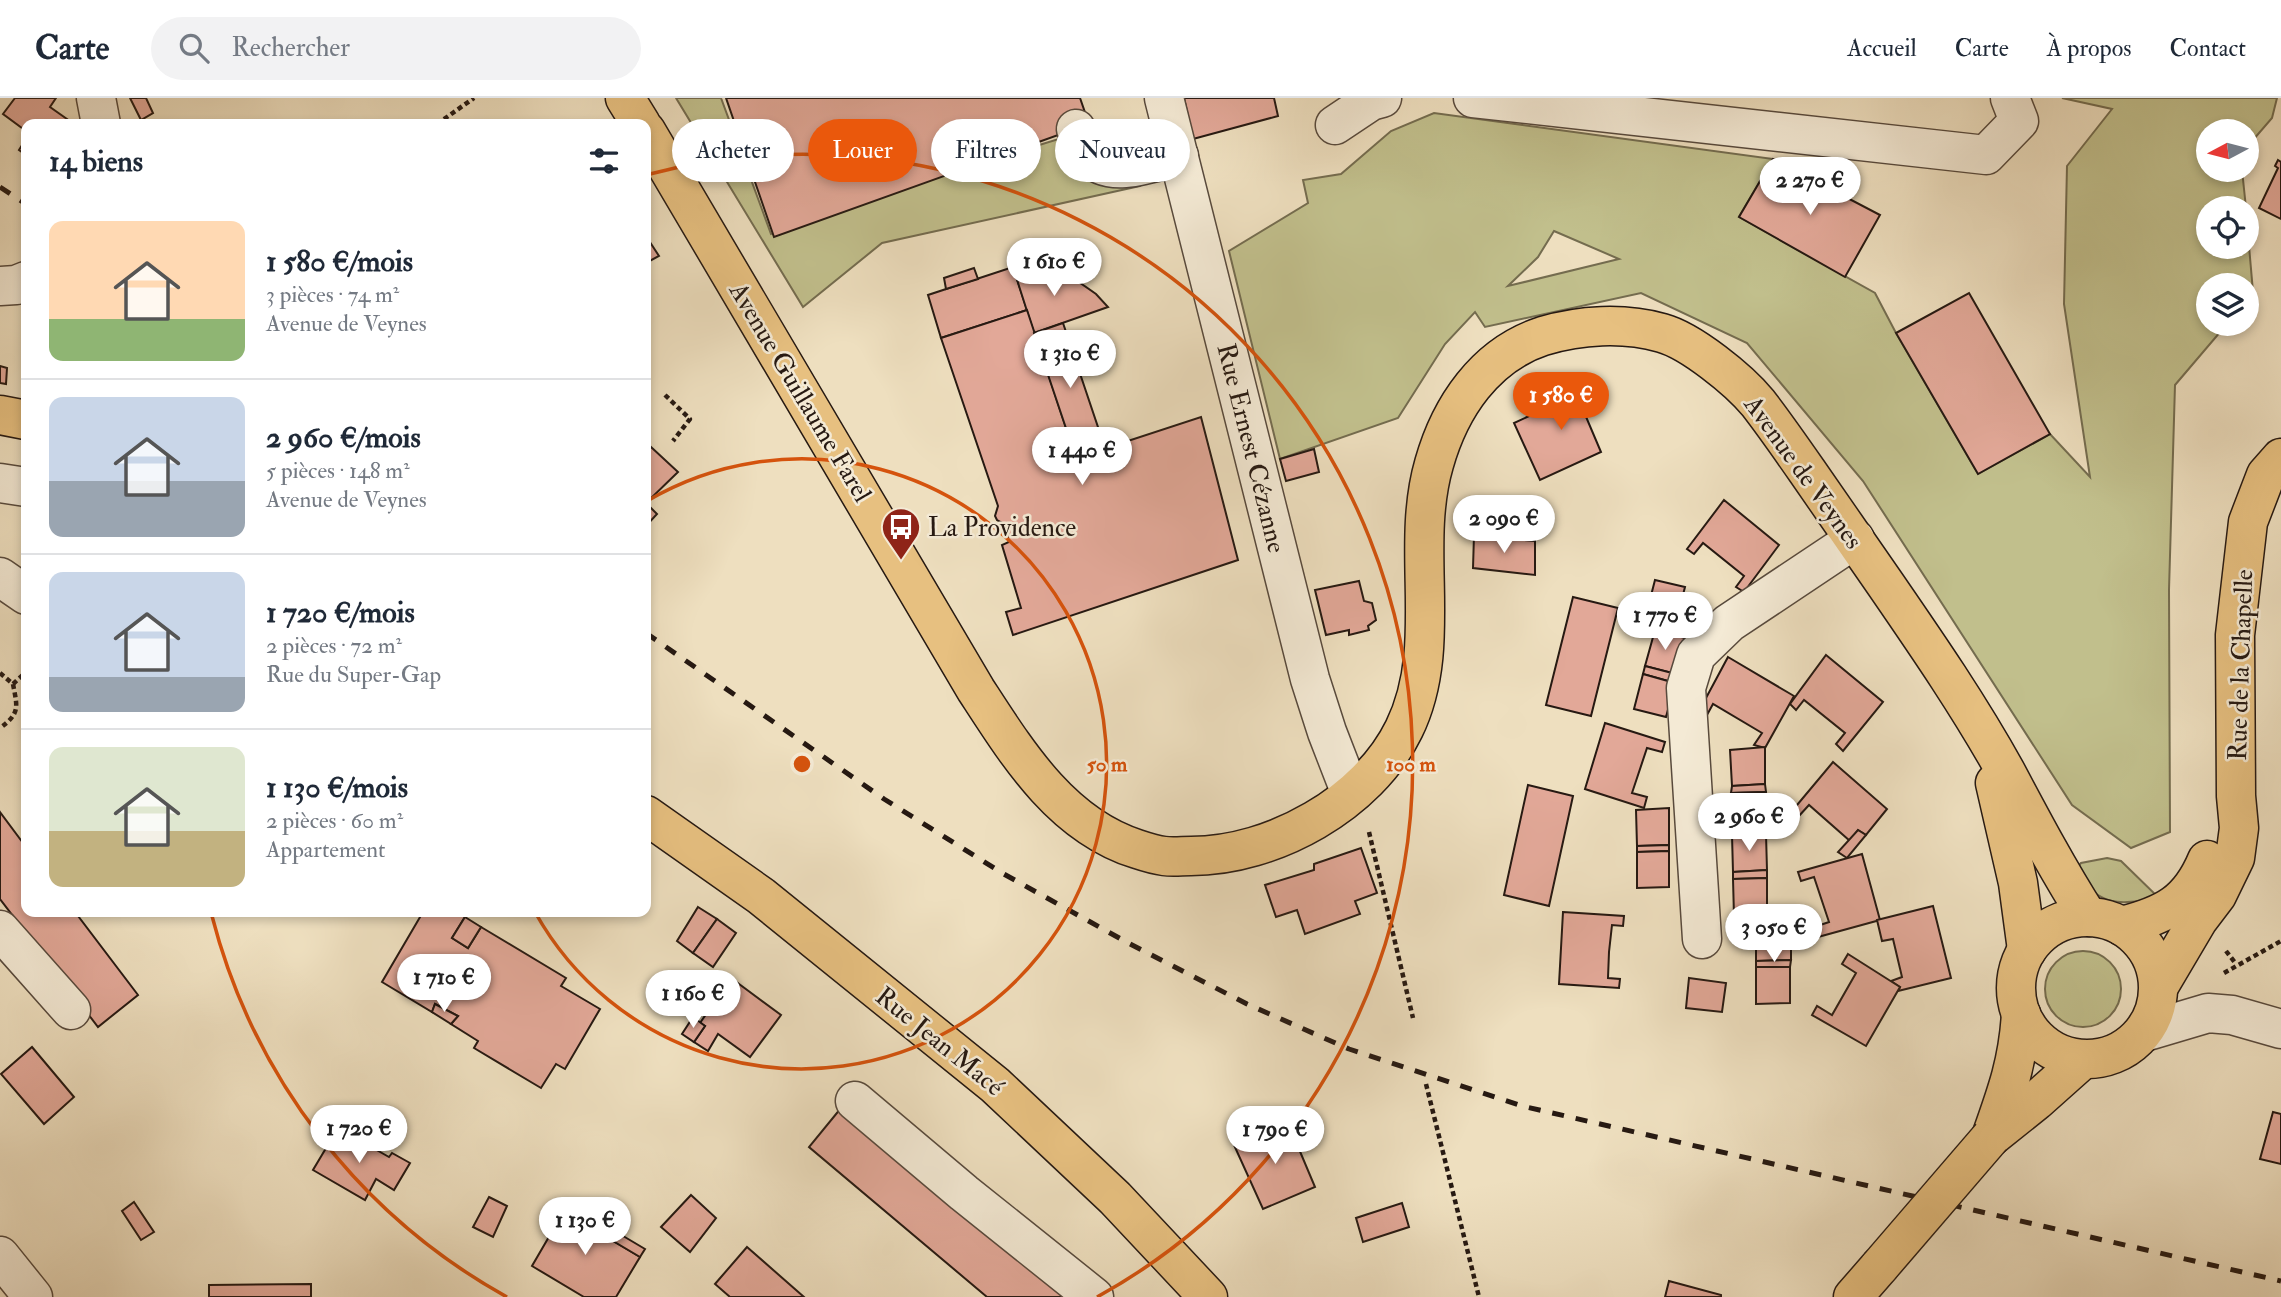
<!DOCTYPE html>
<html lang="fr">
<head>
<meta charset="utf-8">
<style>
  body { margin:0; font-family:"IM FELL Double Pica",serif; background:#f2f2f3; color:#1f2937; height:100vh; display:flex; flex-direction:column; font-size:26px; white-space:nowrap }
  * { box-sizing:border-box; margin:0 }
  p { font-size:23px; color:#747a83 }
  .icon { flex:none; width:38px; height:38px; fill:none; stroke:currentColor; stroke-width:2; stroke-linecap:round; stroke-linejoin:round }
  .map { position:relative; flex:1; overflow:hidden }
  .side { position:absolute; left:21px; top:21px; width:630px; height:798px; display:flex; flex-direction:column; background:#fff; border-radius:14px; box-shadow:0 4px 10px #0003 }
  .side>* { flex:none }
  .top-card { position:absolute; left:672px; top:21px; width:665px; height:63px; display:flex; gap:14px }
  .needle { width:46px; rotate:263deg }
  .fabs { position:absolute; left:2196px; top:21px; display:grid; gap:14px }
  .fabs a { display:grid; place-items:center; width:63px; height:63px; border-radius:50%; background:#fff; box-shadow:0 4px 10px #0003; font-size:35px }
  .price { position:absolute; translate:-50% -60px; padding:0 16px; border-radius:24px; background:#fff; color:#222; font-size:23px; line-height:46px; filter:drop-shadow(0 2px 4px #0008) }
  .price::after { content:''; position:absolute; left:50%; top:42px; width:21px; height:16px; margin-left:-10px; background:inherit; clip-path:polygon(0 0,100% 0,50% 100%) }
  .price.on { background:#ea580c; color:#fff }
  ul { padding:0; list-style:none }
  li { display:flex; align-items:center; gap:21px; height:175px; padding:0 28px }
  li+li { border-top:2px solid #e0e1e3 }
  li span { display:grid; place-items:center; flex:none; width:196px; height:140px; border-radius:14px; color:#555 }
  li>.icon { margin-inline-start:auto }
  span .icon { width:84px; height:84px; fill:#fffc; stroke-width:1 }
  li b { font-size:30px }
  h2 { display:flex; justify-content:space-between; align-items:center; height:84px; padding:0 28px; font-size:30px }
  .chip { padding:0 24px; border-radius:32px; background:#fff; box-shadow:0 4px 10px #0003; font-size:24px; line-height:63px }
  .chip.on { background:#ea580c; color:#fff }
  header { display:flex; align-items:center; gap:42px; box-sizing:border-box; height:98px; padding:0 35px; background:#fff; border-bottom:2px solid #e0e1e3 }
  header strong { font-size:33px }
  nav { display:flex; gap:38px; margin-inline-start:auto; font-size:24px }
  .search { width:490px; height:63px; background:#f2f2f3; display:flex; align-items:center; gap:18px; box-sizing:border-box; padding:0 24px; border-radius:38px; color:#747a83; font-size:26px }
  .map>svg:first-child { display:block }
  .green { fill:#c1bf8c; stroke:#746c4f; stroke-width:2; fill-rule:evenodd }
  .building { fill:#e2a898; stroke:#261912; stroke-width:2 }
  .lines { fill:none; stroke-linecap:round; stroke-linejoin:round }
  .minor-casing { stroke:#584a3d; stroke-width:41 }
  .major-casing { stroke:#261912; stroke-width:41 }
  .path { stroke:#261912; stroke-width:4.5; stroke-dasharray:5 3.5; stroke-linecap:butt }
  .minor { stroke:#f4ead5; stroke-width:38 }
  .major { stroke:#e7c080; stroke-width:38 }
  .rail { stroke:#261912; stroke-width:5; stroke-dasharray:12 12; stroke-linecap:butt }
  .major-bridge-casing { stroke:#261912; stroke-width:41; stroke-linecap:butt }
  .major-bridge { stroke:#e7c080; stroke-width:38 }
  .ring { fill:none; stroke:#d5530d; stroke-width:3.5 }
  .labels { text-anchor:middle; stroke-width:5; stroke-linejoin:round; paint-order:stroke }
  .street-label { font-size:26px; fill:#261912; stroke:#f4ead5 }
  .poi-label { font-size:26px; fill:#261912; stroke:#f4ead5; text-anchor:start }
  .centre { fill:#d5530d; stroke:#f4ead5; stroke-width:3.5 }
  .ring-label { font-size:21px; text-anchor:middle; font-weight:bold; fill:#d5530d; stroke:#f4ead5; stroke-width:5; stroke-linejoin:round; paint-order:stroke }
</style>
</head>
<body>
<header>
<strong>Carte</strong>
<div class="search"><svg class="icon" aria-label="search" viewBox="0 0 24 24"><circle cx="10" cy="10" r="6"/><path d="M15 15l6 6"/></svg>Rechercher</div>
<nav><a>Accueil</a><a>Carte</a><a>À propos</a><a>Contact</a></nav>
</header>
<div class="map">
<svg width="2281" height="1199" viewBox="0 0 2281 1199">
  <rect width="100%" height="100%" fill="#eedfbf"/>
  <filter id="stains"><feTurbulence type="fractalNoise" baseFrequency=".00286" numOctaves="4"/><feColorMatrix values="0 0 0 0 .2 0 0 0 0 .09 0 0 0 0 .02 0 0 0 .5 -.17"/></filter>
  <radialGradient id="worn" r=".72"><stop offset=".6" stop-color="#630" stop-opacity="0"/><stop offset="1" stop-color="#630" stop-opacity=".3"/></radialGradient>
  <!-- green -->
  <g class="green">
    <polygon points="676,0 721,0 771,136 1033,41 1036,48 1065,39 1137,78 1140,88 882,145 803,209"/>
    <path d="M2062 0H2277L2272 20 2247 49V33H2208V72H2242L2246 110H2208V149H2247V125L2253 194 2247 202V187H2208V226H2227L2175 287 2169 492 2170 734 2131 750 2072 707 1863 383 1747 245 1641 195 1485 229 1475 214 1445 246 1398 320 1280 361 1229 153 1308 105 1303 82 1341 76 1391 33 1434 15 1773 61 1739 119 1875 195 1896 235 1978 376 2050 336 2090 379 2064 206 2067 68 2112 11ZM1554 133 1619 161 1508 188 1538 159Z"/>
    <path d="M2107 760 2121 763 2159 800C2115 807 2104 809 2073 774L2081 765Z"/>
    <circle cx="2083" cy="891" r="38"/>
  </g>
  <!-- building -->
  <g class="building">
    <polygon points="15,0 56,0 50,9 74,26 26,26 26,33 3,16"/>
    <polygon points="130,0 146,0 153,15 141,22"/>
    <polygon points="726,0 1080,0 1089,26 774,139"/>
    <polygon points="1184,0 1274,0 1278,18 1193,41"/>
    <polygon points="26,41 26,57 19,52"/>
    <polygon points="1773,61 1880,117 1845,179 1739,119"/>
    <polygon points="2278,62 2281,64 2281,121 2259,110 2278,70 2275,68"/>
    <polygon points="646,138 659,158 646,165"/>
    <polygon points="1013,169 1027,212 941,240 928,197"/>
    <polygon points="1013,169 1041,170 1073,180 1096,196 1108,209 1034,235"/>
    <polygon points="974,170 978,181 946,191 944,180"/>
    <polygon points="1969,195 2050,336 1978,376 1896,235"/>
    <polygon points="1027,212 1076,360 1201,319 1238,462 1013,537 1006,514 1021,510 1002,447 1009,444 1004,426 997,422 995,418 998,408 941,240"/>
    <polygon points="1063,225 1105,350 1076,360 1034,235"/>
    <polygon points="0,268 7,270 6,286 0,285"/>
    <polygon points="1591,278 1601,299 1581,307 1601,354 1540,382 1514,325 1575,297 1571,287"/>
    <polygon points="651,349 678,374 646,405 657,416 646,428 646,355"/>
    <polygon points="1314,351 1319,374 1286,383 1280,361"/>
    <polygon points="1724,402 1779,447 1744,494 1736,489 1744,478 1703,445 1694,456 1687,451"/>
    <polygon points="1474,437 1535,443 1535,477 1473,470"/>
    <polygon points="1655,482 1685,489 1676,524 1646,517"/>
    <polygon points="1359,483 1364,503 1372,505 1376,522 1368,528 1369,532 1349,537 1349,532 1326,537 1315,492"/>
    <polygon points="1573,499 1618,510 1591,618 1546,607"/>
    <polygon points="1657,520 1689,527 1685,540 1655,532"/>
    <polygon points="1655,532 1685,540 1676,576 1645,568"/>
    <polygon points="1826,557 1883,604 1843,653 1836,646 1845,635 1804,602 1796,612 1790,606"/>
    <polygon points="1728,559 1794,598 1765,650 1754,647 1762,635 1713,606 1707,617 1699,613"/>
    <polygon points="1645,568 1676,576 1675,585 1643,576"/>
    <polygon points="1643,576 1675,585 1666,619 1634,611"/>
    <polygon points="1605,625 1665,644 1662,654 1647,650 1632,695 1647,699 1644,710 1585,691"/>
    <polygon points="1765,649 1765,686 1732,688 1730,652"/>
    <polygon points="1833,664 1887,711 1866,737 1858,732 1850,743 1809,707 1798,719 1792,713"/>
    <polygon points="1765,686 1766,694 1731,695 1732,688"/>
    <polygon points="1528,687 1573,698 1549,808 1504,797"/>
    <polygon points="1766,694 1766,729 1733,729 1731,695"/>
    <polygon points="1669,710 1669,747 1637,748 1636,712"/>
    <polygon points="0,714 26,749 26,814 75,814 138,897 98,929 0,801"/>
    <polygon points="1733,729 1766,729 1766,736 1732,737"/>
    <polygon points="1858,732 1866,737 1847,760 1838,754"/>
    <polygon points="1766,736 1767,772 1733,774 1732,737"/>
    <polygon points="1669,747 1669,753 1637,754 1637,748"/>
    <polygon points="1361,750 1377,795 1355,803 1360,816 1305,836 1297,812 1276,819 1265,787 1314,772 1314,766"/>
    <polygon points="1669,753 1669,789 1637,790 1637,754"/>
    <polygon points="1862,756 1880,822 1818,839 1814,829 1829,824 1814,779 1801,783 1798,774"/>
    <polygon points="1767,772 1767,780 1733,781 1733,774"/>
    <polygon points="1767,780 1767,817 1734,818 1733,781"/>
    <polygon points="1933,808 1951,880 1898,893 1900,889 1891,883 1902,879 1893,841 1882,843 1877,822"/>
    <polygon points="698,809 717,821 693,855 677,843"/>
    <polygon points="423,814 468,814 452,840 468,850 481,829 566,880 561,888 600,911 565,971 556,966 541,990 474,950 478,943 451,926 458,918 435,906 432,914 382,884"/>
    <polygon points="1563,814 1624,818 1623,828 1612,827 1609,854 1608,880 1620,881 1619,890 1559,886"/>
    <polygon points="1767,817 1767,823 1733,824 1734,818"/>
    <polygon points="465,819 481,829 468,850 452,840"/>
    <polygon points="717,821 736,835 713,869 693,855"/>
    <polygon points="1791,823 1791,862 1756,863 1756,824"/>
    <polygon points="1848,856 1900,889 1866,948 1812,917 1817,908 1832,917 1856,875 1842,866"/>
    <polygon points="1791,862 1790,869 1756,869 1756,863"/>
    <polygon points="1756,869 1790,869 1790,905 1756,906"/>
    <polygon points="731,880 781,917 750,959 718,936 708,953 694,944 705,928 700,925"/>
    <polygon points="1689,880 1726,885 1722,914 1686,910"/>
    <polygon points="435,906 458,918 451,926 432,914"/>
    <polygon points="693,919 705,928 694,944 682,936"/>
    <polygon points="32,949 74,999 44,1026 1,976"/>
    <polygon points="841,1010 1064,1199 987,1199 809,1049"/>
    <polygon points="2273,1014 2281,1016 2281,1066 2260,1061"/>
    <polygon points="1288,1025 1315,1089 1263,1111 1234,1047"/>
    <polygon points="338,1030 389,1059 392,1055 410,1065 394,1092 376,1081 365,1102 313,1072"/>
    <polygon points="691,1097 716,1120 690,1154 661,1129"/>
    <polygon points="489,1099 507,1108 493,1139 473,1129"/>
    <polygon points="134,1104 154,1134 141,1142 122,1113"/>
    <polygon points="1402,1105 1409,1129 1363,1144 1356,1120"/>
    <polygon points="568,1106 613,1132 608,1140 640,1159 616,1199 584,1199 532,1168"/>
    <polygon points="613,1132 645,1151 640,1159 608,1140"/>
    <polygon points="747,1149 804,1199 730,1199 715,1186"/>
    <polygon points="1669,1183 1721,1197 1721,1199 1665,1199"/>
    <polygon points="311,1186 311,1199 209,1199 209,1187"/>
  </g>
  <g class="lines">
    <!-- minor casing -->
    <g class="minor-casing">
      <g id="minor">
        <polyline points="96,0 101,26"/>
        <polyline points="1164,0 1310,581 1327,634 1351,696"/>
        <polyline points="1473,0 1986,57 2019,23 2010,0"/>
        <polyline points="1335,27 1371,3 1382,0"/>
        <path d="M1076 31C1080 39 1083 50 1088 57 1110 83 1151 64 1179 58"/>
        <polyline points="0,188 16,187 26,183"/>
        <polyline points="0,385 26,389"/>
        <polyline points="0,479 26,497"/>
        <polyline points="0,832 71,912"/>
        <polyline points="1702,841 1686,590 1696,557 1729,525 1855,441"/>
        <polyline points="2144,934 2208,915 2232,917 2281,931"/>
        <polyline points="855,1003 964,1095 1094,1199"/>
        <polyline points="0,1158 33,1199"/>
      </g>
    </g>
    <!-- major casing -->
    <g class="major-casing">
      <g id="major">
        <polyline points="625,0 641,26"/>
        <path d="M646 33 976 592C1017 655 1061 727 1137 751 1146 754 1155 757 1164 758 1173 759 1182 758 1191 758 1273 758 1368 705 1404 631 1445 548 1409 452 1434 366 1450 309 1485 257 1543 238 1580 227 1623 224 1662 235 1691 243 1739 282 1758 305 1775 327 1791 350 1807 373 1833 411 1860 449 1886 487 1928 548 1970 609 2006 674 2032 723 2058 772 2088 819"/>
        <polyline points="0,317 26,322"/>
        <polyline points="1995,685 2018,785 2027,852"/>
        <polyline points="646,717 761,798 995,987 1115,1100 1208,1199"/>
        <circle cx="2087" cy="890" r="71"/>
        <path d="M2122 828C2165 817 2189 805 2207 762"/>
        <polyline points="2159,888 2198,822 2217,797 2235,760 2239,730 2236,698 2235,537 2248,424 2266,377 2281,360"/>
        <path d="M1991 1039C2007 994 2018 964 2021 916"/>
        <polyline points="1991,1039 2036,1003 2082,962"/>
        <polyline points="1853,1199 1880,1168"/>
      </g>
    </g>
    <!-- path -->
    <g class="path">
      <polyline points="437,26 474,0"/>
      <polyline points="665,297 690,321 673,343"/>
      <path d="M0 575 13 586C17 608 21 615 0 630"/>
      <polyline points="13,586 26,574"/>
      <polyline points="1369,734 1413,920"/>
      <polyline points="2226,853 2236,866"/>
      <polyline points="2224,875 2281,843"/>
      <polyline points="1426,986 1479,1199"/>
    </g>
    <!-- minor -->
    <use href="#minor" class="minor"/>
    <!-- major -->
    <use href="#major" class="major"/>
    <!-- rail -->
    <g class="rail">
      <polyline points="0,89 26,106"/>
      <polyline points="646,535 884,701 1002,775 1130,846 1247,906 1349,951 1522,1008 2281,1183"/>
    </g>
    <!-- major-bridge casing -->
    <g class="major-bridge-casing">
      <polyline id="major-bridge" points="1880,1168 1991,1039"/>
    </g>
    <!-- major-bridge -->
    <use href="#major-bridge" class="major-bridge"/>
  </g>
  <!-- distance rings -->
  <g class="ring">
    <path d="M647 403A305 305 0 1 1 535 814"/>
    <path d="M507 1199A609 609 0 0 1 212 818M650 76A609 609 0 0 1 1097 1199"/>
  </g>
  <!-- icons -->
  <defs>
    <g id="bus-pin" transform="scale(2.0125)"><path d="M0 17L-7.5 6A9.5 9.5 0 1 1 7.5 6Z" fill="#8f2418" stroke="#f4ead5"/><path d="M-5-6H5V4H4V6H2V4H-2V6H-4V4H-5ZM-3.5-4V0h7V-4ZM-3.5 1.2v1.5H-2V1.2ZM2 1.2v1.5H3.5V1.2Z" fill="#fff"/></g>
  </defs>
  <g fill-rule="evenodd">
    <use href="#bus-pin" x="901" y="429"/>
  </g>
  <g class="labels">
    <!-- street labels -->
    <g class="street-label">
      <text transform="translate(801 294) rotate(59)" y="9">Avenue Guillaume Farel</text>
      <text transform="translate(1252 350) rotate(76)" y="9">Rue Ernest Cézanne</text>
      <text transform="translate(1804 374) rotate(54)" y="9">Avenue de Veynes</text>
      <text transform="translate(2240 567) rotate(-88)" y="9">Rue de la Chapelle</text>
      <text transform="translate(940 943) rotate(39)" y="9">Rue Jean Macé</text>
    </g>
    <!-- poi labels -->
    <g class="poi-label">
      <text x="928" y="438">La Providence</text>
    </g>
  </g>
  <circle cx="802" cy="666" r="10" class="centre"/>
  <g class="ring-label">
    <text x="1107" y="673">50 m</text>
    <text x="1411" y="673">100 m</text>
  </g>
  <rect width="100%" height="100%" filter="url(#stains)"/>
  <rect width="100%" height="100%" fill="url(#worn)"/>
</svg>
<div class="fabs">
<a><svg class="needle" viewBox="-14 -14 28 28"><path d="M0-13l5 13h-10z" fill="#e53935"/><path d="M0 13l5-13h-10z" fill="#747a83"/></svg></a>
<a><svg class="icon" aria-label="locate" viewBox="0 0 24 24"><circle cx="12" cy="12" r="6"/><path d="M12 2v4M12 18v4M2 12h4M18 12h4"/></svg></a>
<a><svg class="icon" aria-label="layers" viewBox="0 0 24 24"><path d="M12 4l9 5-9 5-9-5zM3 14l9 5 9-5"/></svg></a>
</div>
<b class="price" style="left:1810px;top:119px">2 270 €</b>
<b class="price" style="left:1054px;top:200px">1 610 €</b>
<b class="price" style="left:1070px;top:292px">1 310 €</b>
<b class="price on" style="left:1561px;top:334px">1 580 €</b>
<b class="price" style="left:1082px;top:389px">1 440 €</b>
<b class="price" style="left:1504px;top:457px">2 090 €</b>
<b class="price" style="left:1665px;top:554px">1 770 €</b>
<b class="price" style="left:1749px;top:755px">2 960 €</b>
<b class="price" style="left:1774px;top:866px">3 050 €</b>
<b class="price" style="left:444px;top:916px">1 710 €</b>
<b class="price" style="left:693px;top:932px">1 160 €</b>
<b class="price" style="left:359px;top:1067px">1 720 €</b>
<b class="price" style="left:1275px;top:1068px">1 790 €</b>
<b class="price" style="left:585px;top:1159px">1 130 €</b>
<div class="top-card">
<a class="chip">Acheter</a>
<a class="chip on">Louer</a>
<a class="chip">Filtres</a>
<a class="chip">Nouveau</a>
</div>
<section class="side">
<h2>14 biens<svg class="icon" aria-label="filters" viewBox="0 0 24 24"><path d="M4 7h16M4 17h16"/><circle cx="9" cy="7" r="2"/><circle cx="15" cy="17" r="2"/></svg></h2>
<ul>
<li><span style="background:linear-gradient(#ffd9b3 70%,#8fb573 0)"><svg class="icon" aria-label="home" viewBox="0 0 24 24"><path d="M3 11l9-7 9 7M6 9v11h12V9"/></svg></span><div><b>1 580 €/mois</b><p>3 pièces · 74 m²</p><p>Avenue de Veynes</p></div></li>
<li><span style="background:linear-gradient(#c9d6e8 60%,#9aa5b1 0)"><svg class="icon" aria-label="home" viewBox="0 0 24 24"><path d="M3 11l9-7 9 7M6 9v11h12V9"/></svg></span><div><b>2 960 €/mois</b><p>5 pièces · 148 m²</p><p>Avenue de Veynes</p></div></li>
<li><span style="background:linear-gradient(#c9d6e8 75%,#9aa5b1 0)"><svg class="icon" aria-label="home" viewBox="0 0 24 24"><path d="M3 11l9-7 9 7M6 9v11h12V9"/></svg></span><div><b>1 720 €/mois</b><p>2 pièces · 72 m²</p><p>Rue du Super-Gap</p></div></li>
<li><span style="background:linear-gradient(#dfe7d0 60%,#c2b280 0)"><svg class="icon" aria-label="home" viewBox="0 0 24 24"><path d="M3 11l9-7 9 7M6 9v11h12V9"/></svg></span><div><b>1 130 €/mois</b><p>2 pièces · 60 m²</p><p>Appartement</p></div></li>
</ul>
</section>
</div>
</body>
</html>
